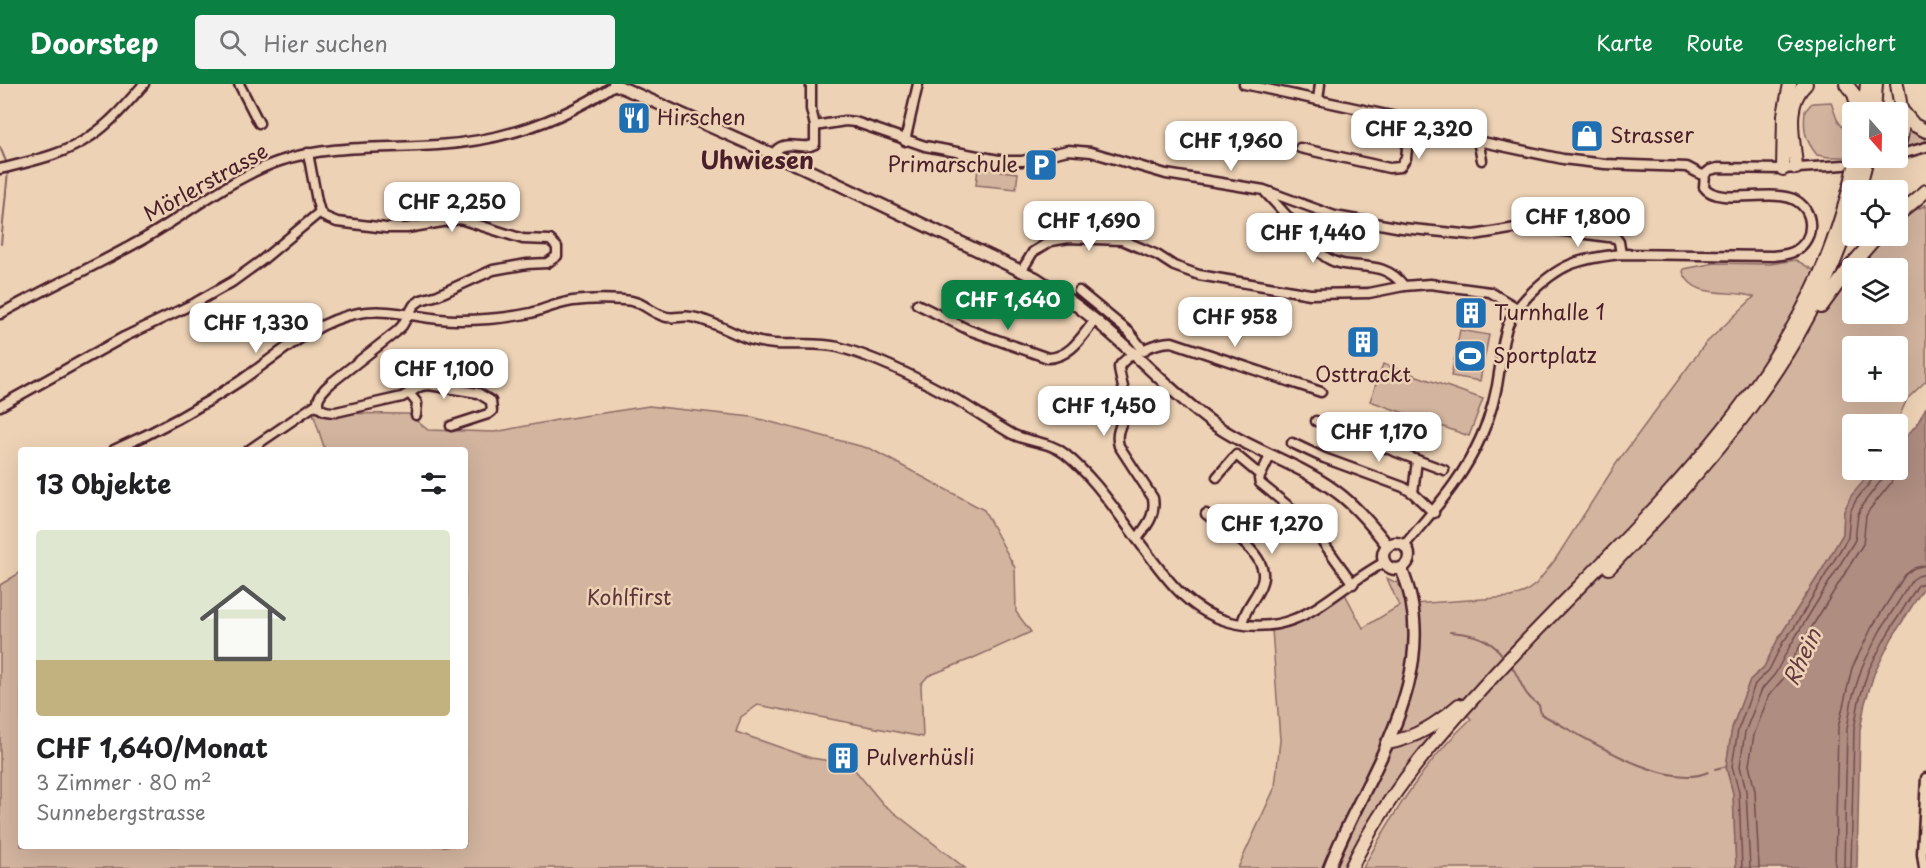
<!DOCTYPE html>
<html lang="de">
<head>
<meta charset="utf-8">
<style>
  body { margin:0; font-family:"Playpen Sans",sans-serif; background:#f2f2f2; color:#202124; height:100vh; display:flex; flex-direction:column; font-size:22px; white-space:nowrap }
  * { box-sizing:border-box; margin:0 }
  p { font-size:20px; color:#757577 }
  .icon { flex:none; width:33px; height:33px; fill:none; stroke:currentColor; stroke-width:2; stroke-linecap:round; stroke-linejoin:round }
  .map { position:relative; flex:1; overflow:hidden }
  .details { position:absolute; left:18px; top:363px; width:450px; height:402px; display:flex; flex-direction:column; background:#fff; border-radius:6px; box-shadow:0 6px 24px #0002 }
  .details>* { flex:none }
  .needle { width:39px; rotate:160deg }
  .controls { position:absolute; left:1842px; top:18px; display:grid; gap:12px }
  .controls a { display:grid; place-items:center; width:66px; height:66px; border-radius:6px; background:#fff; box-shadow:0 6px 24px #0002; font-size:30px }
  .price { position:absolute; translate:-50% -51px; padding:0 14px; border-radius:12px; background:#fff; color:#222; font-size:20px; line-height:39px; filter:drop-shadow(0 2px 3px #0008) }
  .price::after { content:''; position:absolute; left:50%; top:36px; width:18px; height:14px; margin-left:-9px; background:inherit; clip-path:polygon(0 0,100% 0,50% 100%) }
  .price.on { background:#0b8043; color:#fff }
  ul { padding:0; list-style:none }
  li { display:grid; align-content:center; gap:12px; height:318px; padding:0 18px }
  li span { display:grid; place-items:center; height:186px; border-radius:6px; color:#555 }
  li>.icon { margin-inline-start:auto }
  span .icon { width:108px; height:108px; fill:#fffc; stroke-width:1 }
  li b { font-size:26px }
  h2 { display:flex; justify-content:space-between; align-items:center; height:72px; padding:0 18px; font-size:26px }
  header { display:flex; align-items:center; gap:36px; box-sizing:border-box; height:84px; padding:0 30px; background:#0b8043; color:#fff }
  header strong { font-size:28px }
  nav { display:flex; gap:33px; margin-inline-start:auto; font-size:21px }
  .search { width:420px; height:54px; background:#f2f2f2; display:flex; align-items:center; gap:15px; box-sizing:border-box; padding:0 21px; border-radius:6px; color:#757577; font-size:22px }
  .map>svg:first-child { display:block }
  .green { fill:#d2b49f; stroke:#8e6a65; stroke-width:1.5; fill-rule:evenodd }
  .water { fill:#af8d81; stroke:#87615f; stroke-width:1.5 }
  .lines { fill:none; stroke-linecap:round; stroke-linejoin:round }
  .shore { stroke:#724b4d; stroke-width:1.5 }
  .stream { stroke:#87615f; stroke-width:2 }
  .minor-casing { stroke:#4a1f2b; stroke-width:13 }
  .major-casing { stroke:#4a1f2b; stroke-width:15 }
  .highway-casing { stroke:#4a1f2b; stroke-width:16 }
  .minor { stroke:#edd2b5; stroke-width:8 }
  .major { stroke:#edd2b5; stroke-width:10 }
  .highway { stroke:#edd2b5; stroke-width:12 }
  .labels { text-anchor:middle; stroke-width:5; stroke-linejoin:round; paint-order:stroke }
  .poi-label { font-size:21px; fill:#4a1f2b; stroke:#edd2b5; text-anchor:start }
  .street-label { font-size:21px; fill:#4a1f2b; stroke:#edd2b5 }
  .park-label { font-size:21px; fill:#5e353c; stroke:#edd2b5 }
  .water-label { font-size:22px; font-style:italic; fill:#633a40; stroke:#edd2b5 }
  .quarter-label { font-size:24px; font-weight:bold; fill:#4a1f2b; stroke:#edd2b5 }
</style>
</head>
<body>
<header>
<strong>Doorstep</strong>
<div class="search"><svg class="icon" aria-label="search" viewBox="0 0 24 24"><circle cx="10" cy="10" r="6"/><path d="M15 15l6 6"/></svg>Hier suchen</div>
<nav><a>Karte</a><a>Route</a><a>Gespeichert</a></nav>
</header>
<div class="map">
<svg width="1926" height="784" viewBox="0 0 1926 784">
  <rect width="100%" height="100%" fill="#edd2b5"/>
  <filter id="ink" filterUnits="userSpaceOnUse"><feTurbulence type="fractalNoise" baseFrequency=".0167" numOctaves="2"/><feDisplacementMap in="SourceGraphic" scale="12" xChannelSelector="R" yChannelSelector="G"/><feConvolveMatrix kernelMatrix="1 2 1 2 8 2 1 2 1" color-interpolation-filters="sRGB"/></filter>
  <g filter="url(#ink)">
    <!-- green -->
    <g class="green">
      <path d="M1831 18C1833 24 1835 31 1838 37 1848 51 1853 54 1847 73H1829L1817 71C1805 56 1803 46 1805 27L1812 19Z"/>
      <polygon points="1906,39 1926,50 1926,58 1901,66"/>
      <polygon points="978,84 1018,89 1016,105 976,101"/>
      <path d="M1926 121V297L1907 315 1896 340H1852V386H1873L1844 427 1843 450 1822 486 1778 555 1764 583 1750 596 1732 644 1726 683 1733 709 1736 784H1363C1392 731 1426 676 1471 635L1460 624 1348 784H1238L1275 703 1280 656 1272 545C1301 542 1322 527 1345 510L1363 544 1399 522 1387 494 1397 499 1413 520 1511 513 1525 508 1536 500 1555 476 1616 380 1705 260 1754 213C1733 204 1694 217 1683 188L1684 185 1715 179 1770 180 1796 176 1837 200 1877 152H1898V134ZM1852 184H1898V230H1852ZM1852 262H1898V308H1852Z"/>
      <polygon points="1460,246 1489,251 1480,297 1451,292"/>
      <polygon points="1383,280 1483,315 1469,352 1370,317"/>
      <polygon points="649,322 752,333 871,365 984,426 1015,484 1016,528 1031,548 971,575 928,592 921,600 923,653 758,621 741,633 736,648 811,674 850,680 883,720 965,784 0,784 0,501 21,488 21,762 465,762 465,366 325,366 313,329 408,330 428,346 495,348 557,336"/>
    </g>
    <!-- water -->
    <polygon class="water" points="1926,323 1926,500 1892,554 1874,590 1865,619 1860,646 1857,784 1736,784 1733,709 1726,683 1732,644 1750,596 1764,583 1778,555 1822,486 1843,450 1844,427 1851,412 1873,386 1898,386 1898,362 1917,340"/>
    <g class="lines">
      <!-- shore -->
      <g class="shore">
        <polyline points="1742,784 1739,708 1732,682 1738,646 1755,600 1769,586 1783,558 1794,544 1848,453 1850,428 1856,416 1876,391 1877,386"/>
        <polyline points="1750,784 1746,707 1740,682 1745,648 1762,605 1775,590 1790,562 1855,456 1858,430 1863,420 1883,394 1885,386"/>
        <polyline points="1759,784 1755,707 1749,681 1754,651 1769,611 1783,595 1797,567 1863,460 1866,432 1870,425 1891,399 1894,386"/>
        <polyline points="1835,784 1838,644 1852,584 1872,543 1905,491 1914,484 1926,481"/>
        <polyline points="1844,784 1847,645 1852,615 1862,583 1880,547 1912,496 1918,492 1926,490"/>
        <polyline points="1851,784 1854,645 1859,617 1868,587 1887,551 1918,501 1926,498"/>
      </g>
      <!-- stream -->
      <g class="stream">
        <polyline points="0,63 7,80"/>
        <polyline points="1,160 8,87"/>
        <path d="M1450 548C1473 550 1489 553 1504 573"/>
        <path d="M1510 580C1522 596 1521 610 1539 621L1541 630C1580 650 1665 708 1708 688"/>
        <polyline points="1715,685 1727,682"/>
      </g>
      <!-- minor casing -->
      <g class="minor-casing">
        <g id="minor">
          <polyline points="239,0 259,39"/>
          <polyline points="1244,0 1410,36 1478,57 1563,75 1605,80 1687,83 1704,92"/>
          <polyline points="1318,16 1320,0"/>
          <polyline points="815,42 845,37 855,38 925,62 1004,77 1022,77 1068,66 1091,68 1166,90 1264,106 1335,132 1402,144 1474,151 1528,142 1616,154 1619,158 1621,170"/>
          <polyline points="905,57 918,0"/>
          <polyline points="1478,57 1482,76"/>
          <polyline points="1300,64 1389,84 1400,83 1406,74 1410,36"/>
          <path d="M308 69 317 117 320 128 325 133 337 138 386 144H407L460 135 523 155 550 156 557 163V172L547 179 527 180 493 186 438 211 421 216 414 221 402 242 396 248 331 299C317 311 308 328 336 328L402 313 421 302 429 301 478 309 491 317 492 327 488 330 451 342"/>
          <path d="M773 71C783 52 801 68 815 60V42L811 25V0"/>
          <polyline points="1898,71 1926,63"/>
          <polyline points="1878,75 1887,74"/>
          <path d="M0 85C32 77 64 71 91 52 112 38 128 18 144 0"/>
          <path d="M1266 109C1280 124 1293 139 1307 154 1313 161 1319 169 1327 174 1351 189 1381 172 1404 202"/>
          <polyline points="1022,186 1033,168 1051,157 1069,154 1122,156 1157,171 1174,182 1199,191 1310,210 1369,209 1404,202 1430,200 1490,208 1517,224"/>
          <polyline points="1079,207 1129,248 1144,267"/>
          <path d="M917 220 969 246 1048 274C1071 273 1082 252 1095 236"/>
          <path d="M0 230C48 203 98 181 145 154 187 130 234 92 280 77 331 60 384 65 438 61 502 57 563 36 616 0"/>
          <polyline points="409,309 417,319 416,331"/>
          <polyline points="0,322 124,253 195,219 232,198 261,177 320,128"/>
          <polyline points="1316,337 1417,376 1413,409"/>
          <polyline points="1292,359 1324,374 1403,403 1413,409 1434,429"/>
          <path d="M114 366C157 347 201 323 240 297 277 272 314 237 359 229 392 223 426 237 459 236 483 236 508 234 531 229 545 225 558 219 573 217 589 215 607 215 623 216 644 217 646 226 663 232 672 236 682 231 691 233 712 236 732 250 752 256 780 265 810 256 838 263 879 274 920 295 957 316 975 327 993 339 1012 350 1030 359 1049 357 1065 370 1095 394 1117 429 1140 459 1165 492 1187 527 1230 538 1300 556 1330 507 1385 478"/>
          <polyline points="249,366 318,319"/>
          <polyline points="1270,372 1259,395 1260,399 1310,440 1353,500"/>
          <polyline points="1417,376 1444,386"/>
          <polyline points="1217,393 1236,371 1260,391"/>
          <path d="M1206 430C1225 445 1271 471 1262 498 1257 515 1246 520 1242 540"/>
          <path d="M1137 455C1147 441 1156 432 1153 414L1119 362C1115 349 1121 342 1125 330 1129 315 1120 298 1119 283 1126 270 1157 258 1172 258L1321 308"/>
          <path d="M1404 462C1434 425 1461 398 1481 353 1491 331 1497 307 1500 283 1501 272 1502 261 1505 251 1508 235 1517 224 1528 212 1559 180 1577 175 1621 170L1773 172C1781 171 1788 171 1795 167 1816 155 1815 125 1793 115 1771 105 1717 122 1704 103L1705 90 1710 86 1718 84 1783 85 1844 81"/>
          <polyline points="1924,784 1922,770 1926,694"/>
        </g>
      </g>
      <!-- major casing -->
      <g class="major-casing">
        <g id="major">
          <path d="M614 0 804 84 1036 194C1065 212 1091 231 1116 254 1148 282 1177 313 1211 338 1252 368 1303 380 1342 412 1359 426 1374 444 1388 462"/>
          <circle cx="1396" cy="472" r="13"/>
          <path d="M1329 784C1366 689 1447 590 1401 484"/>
        </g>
      </g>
      <!-- highway casing -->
      <g class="highway-casing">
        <g id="highway">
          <polyline points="1846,0 1854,10 1859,28"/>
          <path d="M1897 0C1900 22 1907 41 1898 63"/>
          <polyline points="1864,28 1867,0"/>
          <polyline points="1874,28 1876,0"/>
          <polyline points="1903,28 1914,41 1926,47"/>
          <path d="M1796 84C1795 58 1783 21 1806 0"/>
          <polyline points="1783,85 1784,31 1790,0"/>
          <polyline points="1859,106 1867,74"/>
          <polyline points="1898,131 1926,107"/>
          <polyline points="1821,223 1850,183 1877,152"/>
          <path d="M1609 484C1713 376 1805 275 1852 130"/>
          <path d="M1387 659C1416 654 1437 640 1459 621"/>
          <path d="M1351 784C1387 708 1440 650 1496 589 1612 464 1749 349 1820 190 1837 152 1848 113 1857 74"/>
        </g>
      </g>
      <!-- minor -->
      <use href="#minor" class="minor"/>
      <!-- major -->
      <use href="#major" class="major"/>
      <!-- highway -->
      <use href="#highway" class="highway"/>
    </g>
  </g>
  <!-- icons -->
  <defs>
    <g id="restaurant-square" transform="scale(1.725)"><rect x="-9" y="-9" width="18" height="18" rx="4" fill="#1f6fb2" stroke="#edd2b5"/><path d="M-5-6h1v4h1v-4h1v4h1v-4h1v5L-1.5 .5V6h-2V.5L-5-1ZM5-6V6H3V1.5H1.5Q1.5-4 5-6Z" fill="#fff"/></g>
    <g id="shop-square" transform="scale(1.725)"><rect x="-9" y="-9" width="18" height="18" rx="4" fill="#1f6fb2" stroke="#edd2b5"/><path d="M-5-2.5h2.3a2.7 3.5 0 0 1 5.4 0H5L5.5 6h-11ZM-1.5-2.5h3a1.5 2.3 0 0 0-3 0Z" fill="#fff"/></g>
    <g id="parking-square" transform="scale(1.725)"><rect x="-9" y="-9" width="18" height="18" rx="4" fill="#1f6fb2" stroke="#edd2b5"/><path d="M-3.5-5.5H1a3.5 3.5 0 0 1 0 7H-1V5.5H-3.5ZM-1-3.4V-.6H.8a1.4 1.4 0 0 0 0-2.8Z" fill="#fff"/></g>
    <g id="building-square" transform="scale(1.725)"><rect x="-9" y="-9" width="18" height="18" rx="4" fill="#1f6fb2" stroke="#edd2b5"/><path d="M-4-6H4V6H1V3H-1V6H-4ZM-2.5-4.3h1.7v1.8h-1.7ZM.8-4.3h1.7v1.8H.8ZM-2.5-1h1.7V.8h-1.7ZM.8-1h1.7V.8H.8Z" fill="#fff"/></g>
    <g id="stadium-square" transform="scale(1.725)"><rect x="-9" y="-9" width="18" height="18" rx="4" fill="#1f6fb2" stroke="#edd2b5"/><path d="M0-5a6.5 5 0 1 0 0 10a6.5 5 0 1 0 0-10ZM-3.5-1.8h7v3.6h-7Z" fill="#fff"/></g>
  </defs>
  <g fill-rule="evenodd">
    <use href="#restaurant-square" x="634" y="34"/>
    <use href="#shop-square" x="1587" y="52"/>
    <use href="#parking-square" x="1041" y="81"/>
    <use href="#building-square" x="1471" y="229"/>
    <use href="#building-square" x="1363" y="258"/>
    <use href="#stadium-square" x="1470" y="272"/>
    <use href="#building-square" x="843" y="674"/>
  </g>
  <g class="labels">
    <!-- poi labels -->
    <g class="poi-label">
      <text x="657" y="41">Hirschen</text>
      <text x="1610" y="59">Strasser</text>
      <text x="1018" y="88" text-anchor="end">Primarschule</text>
      <text x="1494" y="236">Turnhalle 1</text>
      <text x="1493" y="279">Sportplatz</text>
      <text x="1363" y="298" text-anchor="middle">Osttrackt</text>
      <text x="866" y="681">Pulverhüsli</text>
    </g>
    <!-- street labels -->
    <g class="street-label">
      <text transform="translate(206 99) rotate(-29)" y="7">Mörlerstrasse</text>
    </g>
    <!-- park labels -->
    <g class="park-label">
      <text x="629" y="521">Kohlfirst</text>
    </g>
    <!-- water labels -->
    <g class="water-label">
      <text transform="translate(1802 573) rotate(-65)" y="8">Rhein</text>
    </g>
    <!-- quarter labels -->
    <g class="quarter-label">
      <text x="757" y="85">Uhwiesen</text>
    </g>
  </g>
</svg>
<div class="controls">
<a><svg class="needle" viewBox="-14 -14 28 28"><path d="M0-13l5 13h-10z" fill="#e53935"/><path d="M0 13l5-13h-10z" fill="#757577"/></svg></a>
<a><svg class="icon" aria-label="locate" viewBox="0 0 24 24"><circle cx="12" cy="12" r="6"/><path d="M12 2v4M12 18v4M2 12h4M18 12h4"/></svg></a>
<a><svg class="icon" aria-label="layers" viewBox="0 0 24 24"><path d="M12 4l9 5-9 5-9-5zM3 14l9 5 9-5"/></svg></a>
<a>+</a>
<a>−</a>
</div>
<b class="price" style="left:1419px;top:76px">CHF 2,320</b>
<b class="price" style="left:1231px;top:88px">CHF 1,960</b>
<b class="price" style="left:452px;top:149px">CHF 2,250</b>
<b class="price" style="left:1578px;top:164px">CHF 1,800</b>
<b class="price" style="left:1089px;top:168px">CHF 1,690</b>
<b class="price" style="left:1313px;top:180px">CHF 1,440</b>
<b class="price on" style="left:1008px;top:247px">CHF 1,640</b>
<b class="price" style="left:1235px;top:264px">CHF 958</b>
<b class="price" style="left:256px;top:270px">CHF 1,330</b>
<b class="price" style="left:444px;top:316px">CHF 1,100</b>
<b class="price" style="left:1104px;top:353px">CHF 1,450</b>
<b class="price" style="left:1379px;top:379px">CHF 1,170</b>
<b class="price" style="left:1272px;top:471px">CHF 1,270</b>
<section class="details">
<h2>13 Objekte<svg class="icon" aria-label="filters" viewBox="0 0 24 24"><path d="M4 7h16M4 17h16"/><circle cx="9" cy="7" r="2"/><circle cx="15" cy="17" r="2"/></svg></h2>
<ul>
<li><span style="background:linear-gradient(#dfe7d0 70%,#c2b280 0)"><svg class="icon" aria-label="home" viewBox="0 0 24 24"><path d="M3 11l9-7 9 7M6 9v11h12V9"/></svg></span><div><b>CHF 1,640/Monat</b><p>3 Zimmer · 80 m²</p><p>Sunnebergstrasse</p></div></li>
</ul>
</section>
</div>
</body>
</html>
